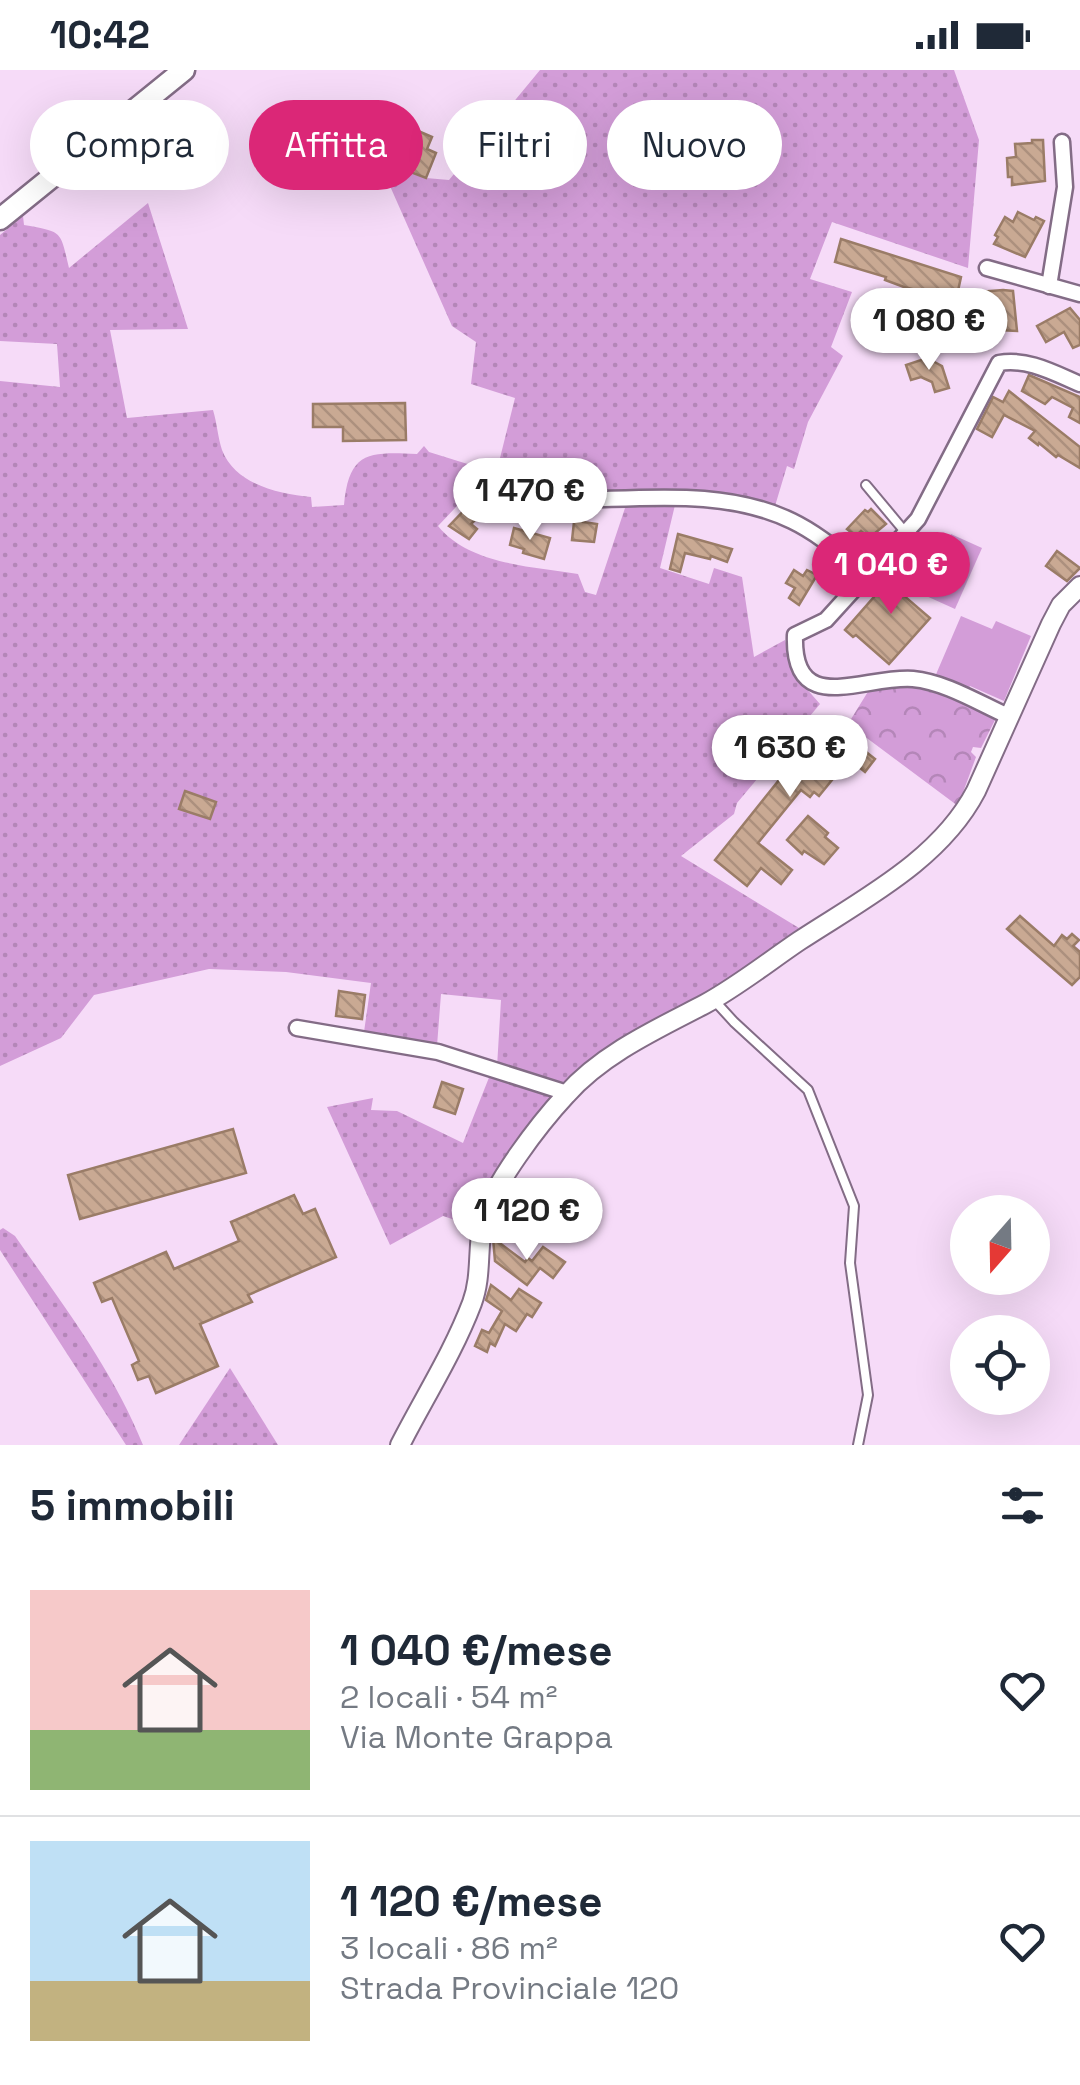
<!DOCTYPE html>
<html lang="it">
<head>
<meta charset="utf-8">
<style>
  body { margin:0; font-family:"Space Grotesk",sans-serif; background:#f6f6f7; color:#1f2937; height:100vh; display:flex; flex-direction:column; font-size:38px; white-space:nowrap }
  * { box-sizing:border-box; margin:0 }
  p { font-size:32px; color:#747a83 }
  .icon { flex:none; width:55px; height:55px; fill:none; stroke:currentColor; stroke-width:2; stroke-linecap:round; stroke-linejoin:round }
  .map { position:relative; height:1375px; overflow:hidden }
  .details { display:flex; flex-direction:column; background:#fff; flex:1 }
  .details>* { flex:none }
  .hud { position:absolute; left:30px; top:30px; width:1020px; height:90px; display:flex; gap:20px }
  .needle { width:65px; rotate:200deg }
  .controls { position:absolute; left:950px; top:1125px; display:grid; gap:20px }
  .controls a { display:grid; place-items:center; width:100px; height:100px; border-radius:50%; background:#fff; box-shadow:0 10px 40px #0002; font-size:50px }
  .price { position:absolute; translate:-50% -85px; padding:0 22px; border-radius:35px; background:#fff; color:#222; font-size:32px; line-height:65px; filter:drop-shadow(0 2px 5px #0008) }
  .price::after { content:''; position:absolute; left:50%; top:60px; width:30px; height:22px; margin-left:-15px; background:inherit; clip-path:polygon(0 0,100% 0,50% 100%) }
  .price.current { background:#db2777; color:#fff }
  ul { padding:0; list-style:none }
  li { display:flex; align-items:center; gap:30px; height:250px; padding:0 30px }
  li+li { border-top:2px solid #e0e1e3 }
  li span { display:grid; place-items:center; flex:none; width:280px; height:200px; border-radius:0px; color:#555 }
  li>.icon { margin-inline-start:auto }
  span .icon { width:120px; height:120px; fill:#fffc; stroke-width:1 }
  li b { font-size:42px }
  h2 { display:flex; justify-content:space-between; align-items:center; height:120px; padding:0 30px; font-size:42px }
  .tag { padding:0 35px; border-radius:45px; background:#fff; box-shadow:0 10px 40px #0002; font-size:35px; line-height:90px }
  .tag.current { background:#db2777; color:#fff }
  .status { display:flex; justify-content:space-between; align-items:center; height:70px; padding:0 50px; background:#fff; direction:ltr }
  .status svg { height:28px; fill:currentColor }
  .map>svg:first-child { display:block }
  .grass { fill:url(#grass-dots) }
  .park { fill:url(#park-crowns) }
  .pitch { fill:#d39dd8 }
  .building { fill:url(#building-back-hatch); stroke:#9a7c67; stroke-width:2.5 }
  .lines { fill:none; stroke-linecap:round; stroke-linejoin:round }
  .service-casing { stroke:#836c86; stroke-width:12 }
  .minor-casing { stroke:#836c86; stroke-width:19 }
  .tertiary-casing { stroke:#836c86; stroke-width:22 }
  .secondary-casing { stroke:#836c86; stroke-width:25 }
  .service { stroke:#fff; stroke-width:8 }
  .minor { stroke:#fff; stroke-width:14 }
  .tertiary { stroke:#fff; stroke-width:18 }
  .secondary { stroke:#fff; stroke-width:20 }
</style>
</head>
<body>
<div class="status"><b>10:42</b><svg viewBox="0 0 49 12"><path d="M0 12V9h3v3zM5 12V6h3v6zM10 12V3h3v9zM15 12V0h3v12zM26 1h20v11H26zM47 4h2v5h-2z"/></svg></div>
<div class="map">
<svg width="1080" height="1375" viewBox="0 0 1080 1375">
  <defs>
    <pattern id="grass-dots" width="8" height="8" patternUnits="userSpaceOnUse" patternTransform="scale(2.5)"><rect width="8" height="8" fill="#d39dd8"/><path d="M2 2h.1M6 6h.1" fill="none" stroke="#b486b8" stroke-width="1.8" stroke-linecap="round"/></pattern>
    <pattern id="park-crowns" width="20" height="18" patternUnits="userSpaceOnUse" patternTransform="scale(2.5)"><rect width="20" height="18" fill="#d39dd8"/><path d="M2 6a3 3 0 1 1 6 0M12 15a3 3 0 1 1 6 0" fill="none" stroke="#b486b8"/></pattern>
    <pattern id="building-back-hatch" width="6" height="6" patternUnits="userSpaceOnUse" patternTransform="scale(2.5)"><rect width="6" height="6" fill="#c9a993"/><path d="M-1 5l2 2M0 0l6 6M5-1l2 2" fill="none" stroke="#ac907e"/></pattern>
  </defs>
  <rect width="100%" height="100%" fill="#f6dbf8"/>
  <!-- grass -->
  <g class="grass">
    <path d="M540 0H954L979 70 968 198 832 152 810 209 852 222 831 277 843 286 808 352 794 399 787 396 775 436C708 417 639 422 571 424L574 408 499 392 515 328 471 314 476 272 452 256 378 89 426 108 449 110Z"/>
    <path d="M148 133 188 259 110 260 127 348 213 340C217 353 218 368 222 380 235 414 278 424 311 427L312 437 344 435C349 381 369 382 417 384L424 376 429 382 490 401 438 456C470 495 531 496 578 504L585 522 596 525 626 435H675L660 498 709 514 714 498 742 507 754 587 785 570 798 609 820 634 737 733 734 744 681 786 799 858 702 929 563 1018 497 997 501 930 441 924 437 976 364 962 371 913 286 902 209 899 94 925 61 968 0 996V311L60 317 57 274 0 271V165L23 146 24 155C64 162 60 161 69 198Z"/>
    <polygon points="490,1005 557,1025 480,1136 473,1156 443,1146 390,1175 327,1037 373,1028 371,1040 397,1041 463,1073"/>
    <path d="M3 1158 15 1166C61 1232 113 1300 143 1375H126L0 1180V1160Z"/>
    <polygon points="230,1298 278,1375 179,1375"/>
  </g>
  <!-- park -->
  <polygon class="park" points="905,614 929,616 994,645 995,650 981,678 973,677 971,682 976,687 958,736 848,654 869,620"/>
  <!-- pitch -->
  <g class="pitch">
    <polygon points="951,464 982,478 955,539 924,525"/>
    <polygon points="961,546 992,559 996,551 1031,566 1004,631 970,616 966,623 934,609"/>
  </g>
  <!-- building -->
  <g class="building">
    <polygon points="386,47 432,67 427,79 436,83 426,108 395,96"/>
    <polygon points="1032,70 1043,70 1045,111 1012,115 1012,107 1008,107 1007,88 1016,87 1015,74 1032,73"/>
    <polygon points="1018,142 1034,150 1036,147 1044,151 1025,187 994,174 998,167 995,165 1005,147 1013,152"/>
    <polygon points="841,169 961,207 956,230 904,217 885,210 886,207 835,192"/>
    <polygon points="1003,220 1013,221 1017,261 998,260 996,240 978,241 979,222"/>
    <polygon points="1070,238 1080,250 1080,275 1073,278 1064,262 1046,272 1037,256"/>
    <polygon points="927,288 942,296 949,318 935,322 932,312 921,307 911,310 906,295"/>
    <polygon points="1029,305 1080,327 1080,353 1069,347 1073,338 1052,327 1045,334 1022,321"/>
    <polygon points="1009,321 1080,377 1080,398 1058,385 1056,387 1039,373 1038,375 1029,368 1035,361 1004,345 992,367 977,359 993,327 1003,332"/>
    <polygon points="405,333 406,370 343,371 343,357 313,357 313,334"/>
    <polygon points="473,431 484,441 471,454 477,459 469,469 449,456"/>
    <polygon points="871,439 886,454 869,468 861,461 856,466 847,459 865,440 868,442"/>
    <polygon points="585,440 583,452 597,454 594,472 572,470 574,452 570,451 571,441"/>
    <polygon points="514,458 550,468 544,489 523,483 524,479 510,475"/>
    <polygon points="678,464 732,479 727,492 711,486 710,489 685,483 680,502 670,499"/>
    <polygon points="1057,481 1080,498 1067,511 1046,496"/>
    <polygon points="917,484 928,497 903,525 930,548 889,594 856,565 853,567 845,560 888,511 896,518 912,501 906,496"/>
    <polygon points="794,500 803,506 807,500 817,505 799,535 789,528 795,518 786,513"/>
    <polygon points="823,648 875,689 865,702 849,689 819,726 814,722 810,727 801,720 758,773 792,800 781,814 761,798 747,816 715,790 783,705 781,703 804,675 801,674"/>
    <polygon points="185,721 216,732 210,749 179,739"/>
    <polygon points="808,746 828,763 825,767 838,778 824,794 804,781 802,784 787,770"/>
    <polygon points="1020,846 1054,876 1062,865 1067,869 1072,864 1079,870 1073,876 1080,882 1080,907 1072,915 1007,859"/>
    <polygon points="339,921 365,925 362,949 336,946"/>
    <polygon points="442,1012 463,1019 455,1044 434,1037"/>
    <polygon points="233,1059 246,1103 80,1149 68,1105"/>
    <polygon points="294,1125 303,1144 315,1139 336,1187 248,1225 252,1232 200,1254 218,1296 156,1323 149,1306 138,1310 132,1295 139,1291 112,1228 102,1232 94,1213 166,1182 174,1199 239,1171 231,1152"/>
    <polygon points="493,1168 525,1192 528,1188 532,1191 543,1177 565,1192 553,1208 540,1198 527,1215 495,1191"/>
    <polygon points="491,1215 511,1230 519,1219 541,1233 532,1247 527,1244 516,1261 505,1254 495,1276 490,1273 487,1282 475,1276 482,1260 489,1263 502,1241 486,1230"/>
  </g>
  <g class="lines">
    <!-- service casing -->
    <g class="service-casing">
      <g id="service">
        <polyline points="866,415 906,463"/>
        <polyline points="713,929 734,952 808,1020 854,1136 850,1193 868,1325 858,1375"/>
      </g>
    </g>
    <!-- minor casing -->
    <g class="minor-casing">
      <g id="minor">
        <polyline points="987,198 1080,224"/>
        <polyline points="1049,216 1065,117 1062,72"/>
        <path d="M570 430C644 429 724 418 792 451 819 464 844 486 868 504"/>
        <path d="M1008 646C979 633 945 612 913 609 864 605 792 649 795 565L826 550 918 449 999 293C1028 288 1054 303 1080 314"/>
        <polyline points="297,958 438,982 567,1023"/>
      </g>
    </g>
    <!-- tertiary casing -->
    <g class="tertiary-casing">
      <path id="tertiary" d="M400 1375C424 1328 453 1283 472 1233 482 1206 477 1179 483 1151 492 1115 540 1053 566 1025 602 984 657 959 705 934 738 916 768 892 799 871 863 829 940 790 976 721L1051 554 1061 535 1080 516"/>
    </g>
    <!-- secondary casing -->
    <g class="secondary-casing">
      <polyline id="secondary" points="0,149 184,0"/>
    </g>
    <!-- service -->
    <use href="#service" class="service"/>
    <!-- minor -->
    <use href="#minor" class="minor"/>
    <!-- tertiary -->
    <use href="#tertiary" class="tertiary"/>
    <!-- secondary -->
    <use href="#secondary" class="secondary"/>
  </g>
</svg>
<div class="controls">
<a><svg class="needle" viewBox="-14 -14 28 28"><path d="M0-13l5 13h-10z" fill="#e53935"/><path d="M0 13l5-13h-10z" fill="#747a83"/></svg></a>
<a><svg class="icon" aria-label="locate" viewBox="0 0 24 24"><circle cx="12" cy="12" r="6"/><path d="M12 2v4M12 18v4M2 12h4M18 12h4"/></svg></a>
</div>
<b class="price" style="left:929px;top:303px">1 080 €</b>
<b class="price" style="left:530px;top:473px">1 470 €</b>
<b class="price current" style="left:891px;top:547px">1 040 €</b>
<b class="price" style="left:790px;top:730px">1 630 €</b>
<b class="price" style="left:527px;top:1193px">1 120 €</b>
<div class="hud">
<a class="tag">Compra</a>
<a class="tag current">Affitta</a>
<a class="tag">Filtri</a>
<a class="tag">Nuovo</a>
</div>
</div>
<section class="details">
<h2>5 immobili<svg class="icon" aria-label="filters" viewBox="0 0 24 24"><path d="M4 7h16M4 17h16"/><circle cx="9" cy="7" r="2"/><circle cx="15" cy="17" r="2"/></svg></h2>
<ul>
<li><span style="background:linear-gradient(#f6c9c9 70%,#8fb573 0)"><svg class="icon" aria-label="home" viewBox="0 0 24 24"><path d="M3 11l9-7 9 7M6 9v11h12V9"/></svg></span><div><b>1 040 €/mese</b><p>2 locali · 54 m²</p><p>Via Monte Grappa</p></div><svg class="icon" aria-label="heart" viewBox="0 0 24 24"><path d="M12 20l-8-8c-3-5 5-10 8-4 3-6 11-1 8 4z"/></svg></li>
<li><span style="background:linear-gradient(#bfe0f5 70%,#c2b280 0)"><svg class="icon" aria-label="home" viewBox="0 0 24 24"><path d="M3 11l9-7 9 7M6 9v11h12V9"/></svg></span><div><b>1 120 €/mese</b><p>3 locali · 86 m²</p><p>Strada Provinciale 120</p></div><svg class="icon" aria-label="heart" viewBox="0 0 24 24"><path d="M12 20l-8-8c-3-5 5-10 8-4 3-6 11-1 8 4z"/></svg></li>
</ul>
</section>
</body>
</html>
